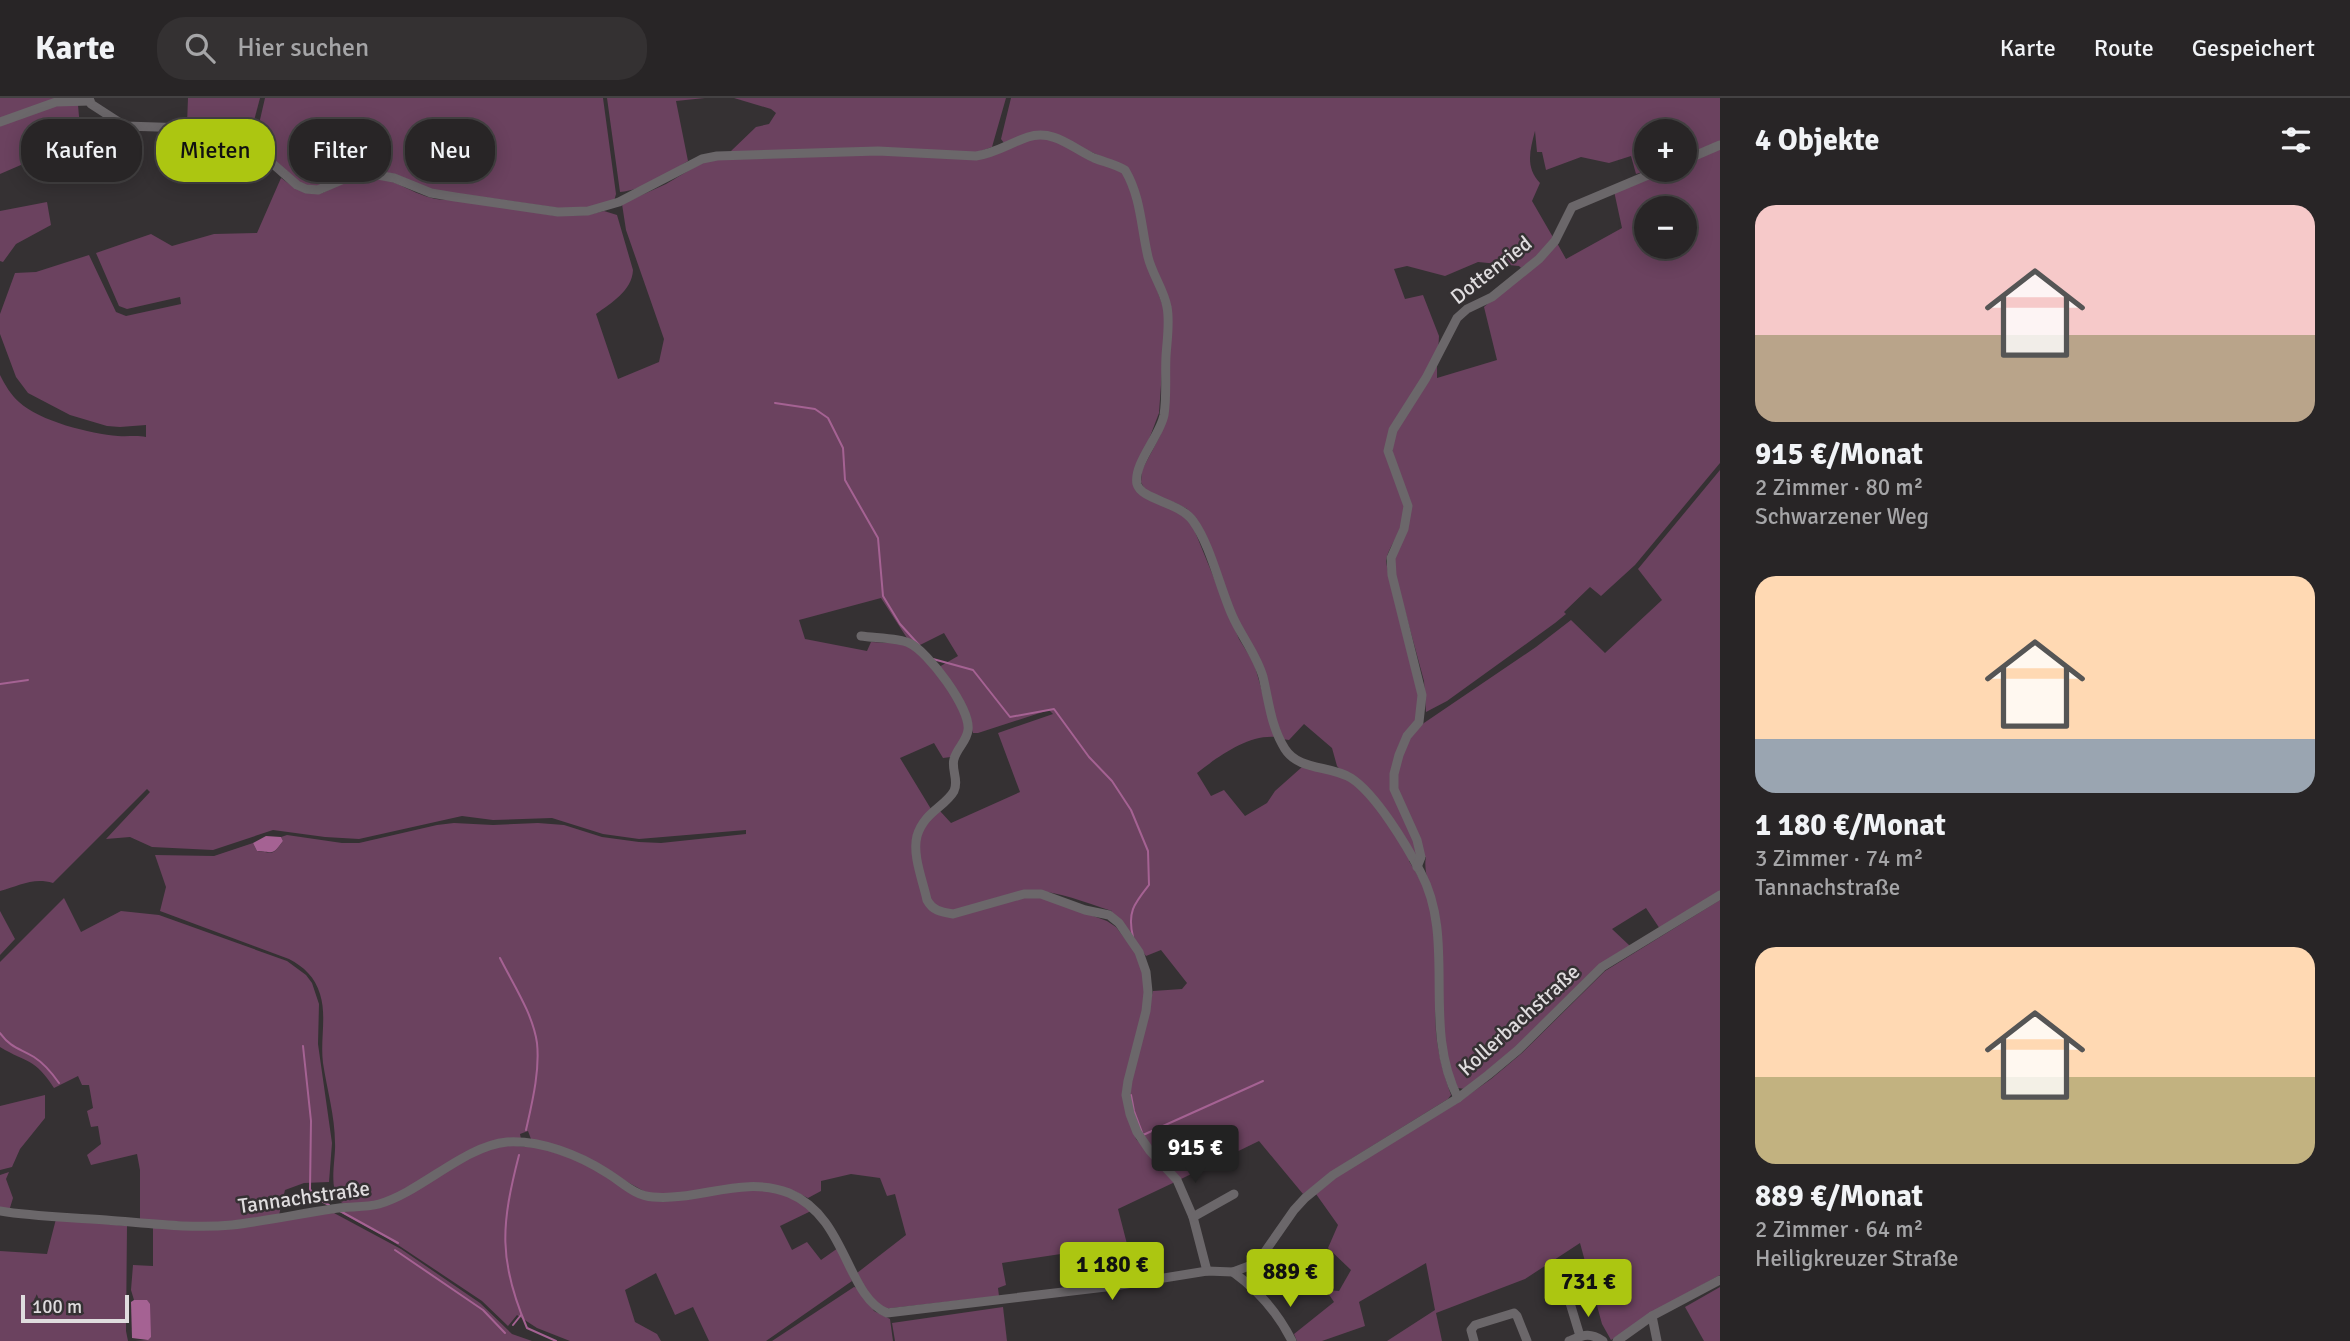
<!DOCTYPE html>
<html lang="de">
<head>
<meta charset="utf-8">
<style>
  body { margin:0; font-family:Signika,sans-serif; background:#343132; color:#f1f3f6; height:100vh; display:flex; flex-direction:column; font-size:26px; white-space:nowrap }
  * { box-sizing:border-box; margin:0 }
  p { font-size:23px; color:#a5a5a7 }
  .icon { flex:none; width:38px; height:38px; fill:none; stroke:currentColor; stroke-width:2; stroke-linecap:round; stroke-linejoin:round }
  .map { position:relative; flex:1; overflow:hidden }
  .details { display:flex; flex-direction:column; background:#282526; width:630px }
  .details>* { flex:none }
  .hud { position:absolute; left:21px; top:21px; width:665px; height:63px; display:flex; gap:14px }
  .controls { position:absolute; left:1634px; top:21px; display:grid; gap:14px }
  .controls a { display:grid; place-items:center; width:63px; height:63px; border-radius:50%; background:#282526; box-shadow:0 4px 18px #0003,0 0 0 2px #444243; font-size:35px }
  .scale { position:absolute; left:21px; bottom:18px; width:108px; box-sizing:border-box; padding-left:7px; border:4px solid #dfdcde; border-top:0; font-size:19px; line-height:24px; white-space:nowrap; color:#dfdcde; -webkit-text-stroke:5px #353133; paint-order:stroke }
  .price { position:absolute; translate:-50% -60px; padding:0 16px; border-radius:7px; background:#acc611; color:#111; font-size:23px; line-height:46px; filter:drop-shadow(0 2px 4px #0008) }
  .price::after { content:''; position:absolute; left:50%; top:42px; width:21px; height:16px; margin-left:-10px; background:inherit; clip-path:polygon(0 0,100% 0,50% 100%) }
  .price.on { background:#222; color:#fff }
  ul { padding:0; list-style:none }
  li { display:grid; align-content:center; gap:14px; height:371px; padding:0 35px }
  li span { display:grid; place-items:center; height:217px; border-radius:21px; color:#555 }
  li>.icon { margin-inline-start:auto }
  span .icon { width:126px; height:126px; fill:#fffc; stroke-width:1 }
  li b { font-size:30px }
  h2 { display:flex; justify-content:space-between; align-items:center; height:84px; padding:0 35px; font-size:30px }
  .pill { padding:0 24px; border-radius:28px; background:#282526; box-shadow:0 4px 18px #0003,0 0 0 2px #444243; font-size:24px; line-height:63px }
  .pill.on { background:#acc611; color:#111 }
  header { display:flex; align-items:center; gap:42px; box-sizing:border-box; height:98px; padding:0 35px; background:#282526; border-bottom:2px solid #444243 }
  header strong { font-size:33px }
  nav { display:flex; gap:38px; margin-inline-start:auto; font-size:24px }
  .search { width:490px; height:63px; background:#343132; display:flex; align-items:center; gap:18px; box-sizing:border-box; padding:0 24px; border-radius:28px; color:#a5a5a7; font-size:26px }
  main { display:flex; flex:1; min-height:0 }
  .map>svg:first-child { display:block }
  .green { fill:#6b425f; fill-rule:evenodd }
  .water { fill:#a56293 }
  .lines { fill:none; stroke-linecap:round; stroke-linejoin:round }
  .stream { stroke:#a56293; stroke-width:2 }
  .minor { stroke:#6b676a; stroke-width:9 }
  .labels { text-anchor:middle; stroke-width:5; stroke-linejoin:round; paint-order:stroke }
  .street-label { font-size:21px; fill:#dfdcde; stroke:#353133 }
</style>
</head>
<body>
<header>
<strong>Karte</strong>
<div class="search"><svg class="icon" aria-label="search" viewBox="0 0 24 24"><circle cx="10" cy="10" r="6"/><path d="M15 15l6 6"/></svg>Hier suchen</div>
<nav><a>Karte</a><a>Route</a><a>Gespeichert</a></nav>
</header>
<main>
<div class="map">
<svg width="1720" height="1243" viewBox="0 0 1720 1243">
  <rect width="100%" height="100%" fill="#353133"/>
  <!-- green -->
  <g class="green">
    <polygon points="0,0 56,0 0,21"/>
    <polygon points="188,0 260,0 251,34 245,39 187,26"/>
    <polygon points="265,0 603,0 616,96 614,103 587,110 558,110 433,92 394,76 372,71 353,73 317,90 298,85 252,42 259,26"/>
    <path d="M607 0H705L676 3 688 63C668 75 644 92 620 94Z"/>
    <polygon points="734,0 1006,0 992,49 975,55 731,53 756,29 769,26 776,15 771,11"/>
    <path d="M1011 0H1720V44L1685 59V33H1647V72H1649L1636 76 1631 58 1609 65 1581 59 1546 72 1542 54H1537L1535 33C1530 52 1525 69 1540 85L1532 103 1554 141 1537 158 1521 170 1519 168 1478 164 1445 178 1407 168 1394 171 1405 201 1423 197 1439 238 1438 256 1391 330C1377 369 1405 380 1405 413 1405 433 1389 445 1386 463 1391 498 1430 595 1416 623 1411 632 1403 638 1398 649L1403 654 1409 640 1421 627 1536 549 1571 522 1605 555 1662 502 1638 471 1720 372V794L1660 831 1646 810 1612 831 1630 848 1601 866 1515 950 1465 991 1458 990C1430 941 1446 880 1439 826 1436 807 1422 775 1426 759L1409 763C1415 773 1422 783 1426 796 1442 839 1433 889 1436 934 1438 956 1444 977 1451 997L1448 1001 1351 1061 1303 1096 1259 1043 1181 1081C1153 1050 1128 1030 1130 984L1153 893 1182 891 1187 885 1161 852 1146 858 1121 824 1110 816 1112 813C1083 804 1055 791 1024 793 1002 795 951 827 932 807 925 799 923 772 920 761 915 735 923 727 940 713L951 725 1020 694 998 635 1053 616 1049 612 978 635H973L967 615 939 569 958 558 944 535 918 548 907 540 881 500 799 522 805 541 867 553 871 544 909 546C927 560 966 606 965 629 965 641 956 649 951 659L943 660 934 645 900 660 931 711C903 744 917 764 925 802 931 815 939 818 953 818L1024 798 1041 799 1107 823 1116 829 1135 854 1144 874 1145 894 1143 913 1123 997 1136 1041 1175 1084 1118 1111 1127 1146 1002 1165 1006 1187 998 1190 999 1198 883 1211 869 1197 857 1175 906 1137 895 1096 887 1098 880 1080 851 1076 821 1083V1093L808 1100 794 1093 776 1088 743 1086 676 1096H649L579 1057 531 1041 528 1033 520 1036 521 1041C469 1044 427 1083 381 1103 370 1106 348 1112 340 1103 328 1089 336 1061 335 1045 335 1018 327 992 323 965 320 942 327 918 320 896 315 879 304 869 289 861L160 813 166 789 155 757 214 758 253 745 257 753C274 755 272 758 283 743L281 739 287 737 342 745H359L437 727 454 725 493 727 538 725 564 727 602 739 639 744 661 745 746 736V732L639 741 603 736 552 720 493 722 462 718 359 741 325 739 273 732 213 752 152 749 130 739 106 741 150 694 147 691 53 785C33 779 19 788 0 793V277C5 287 11 297 19 304 39 323 91 336 118 338 128 339 136 337 146 339V327L120 329 107 328 70 317 28 295 16 279 0 236V216L15 175 36 174 89 157 116 214 126 218 181 206 180 199 127 211 119 208 96 155 151 136 172 148 214 136 257 135 281 80 295 90 319 96C332 92 346 80 359 79 396 74 419 107 453 101L557 118 587 117 604 113 617 117 633 172C632 193 611 205 596 216L618 281 659 264 664 241 626 132 622 106 666 86 703 64 717 60 877 55 976 61C996 59 1010 48 1028 42 1056 32 1078 59 1103 67 1109 69 1114 69 1119 72L1124 69 1050 35C1033 32 1019 39 1004 45L1001 41ZM1157 192 1166 194 1170 208 1167 317 1160 338 1142 372 1141 384 1145 392 1154 398 1176 405 1187 411 1202 431 1235 517 1266 576 1271 605 1282 641 1289 642 1304 626 1332 650 1337 668 1347 680 1302 669 1275 693 1267 705 1245 718 1224 692 1211 698 1197 675C1218 659 1247 637 1275 639L1254 565 1239 541 1191 424C1173 404 1145 408 1134 388L1135 378 1159 315 1165 231 1164 211Z"/>
    <polygon points="56,7 78,7 81,41 0,76 0,28"/>
    <path d="M1720 51V365L1635 467 1601 498 1590 489 1564 514 1566 516 1555 525 1447 603 1426 614 1424 583 1395 476V460L1410 420 1393 363 1392 343 1396 334 1437 268V280L1497 262 1484 209 1557 145 1566 161 1622 130 1614 93 1669 72H1685V66ZM1647 110H1685V149H1647Z"/>
    <polygon points="47,104 51,127 16,146 3,164 0,163 0,113"/>
    <path d="M64 800 81 834 121 813 159 817 287 863 306 877 312 885 319 906 318 946 332 1045 329 1084 304 1085 285 1092 279 1117 230 1125 140 1123V1072L137 1056 91 1067 87 1057 101 1046 98 1028 91 1029 87 1013 93 1010 89 987H82L78 978 54 990C34 959 28 966 0 949V864Z"/>
    <polygon points="1720,802 1720,1177 1680,1199 1611,1242 1602,1226 1580,1145 1525,1181 1436,1215 1442,1243 1387,1243 1435,1212 1426,1165 1359,1204 1365,1228 1322,1243 1297,1243 1294,1236 1334,1204 1326,1192 1339,1193 1351,1172 1328,1150 1338,1127 1316,1096 1336,1079 1460,1003 1491,981 1522,955 1605,873"/>
    <polygon points="0,813 15,841 0,857"/>
    <polygon points="45,997 45,1020 20,1051 12,1069 0,1072 0,1008"/>
    <polygon points="505,1047 541,1050 577,1062 605,1076 639,1099 743,1091 774,1093 789,1097 811,1113 780,1128 792,1152 807,1144 821,1162 838,1150 852,1183 766,1243 709,1243 693,1209 675,1217 656,1175 625,1192 635,1224 657,1236 661,1243 570,1243 537,1230 517,1217 508,1228 482,1203 389,1141 340,1114 370,1110 481,1054"/>
    <polygon points="9,1074 6,1081 13,1100 9,1113 0,1112 0,1077"/>
    <polygon points="334,1115 401,1151 480,1205 512,1236 532,1243 135,1243 148,1242 147,1202 134,1202 131,1192 133,1167 153,1168 153,1129"/>
    <polygon points="56,1121 127,1128 126,1233 128,1243 0,1243 0,1153 47,1156"/>
    <polygon points="854,1189 858,1190 874,1213 890,1221 893,1243 772,1243"/>
    <polygon points="1720,1189 1720,1243 1704,1243 1685,1209"/>
    <polygon points="1003,1209 1007,1243 895,1243 892,1225"/>
  </g>
  <!-- water -->
  <g class="water">
    <path d="M266 738 281 739 283 743C272 758 274 754 257 753L253 745Z"/>
    <polygon points="134,1202 147,1202 150,1206 151,1239 148,1242 132,1240 131,1204"/>
  </g>
  <g class="lines">
    <!-- stream -->
    <g class="stream">
      <polyline points="775,305 815,311 828,320 843,350 845,382 878,440 883,498 900,526 919,547"/>
      <path d="M933 561 973 572 1010 619 1054 611 1089 659 1112 683 1131 712 1148 753 1149 787C1134 806 1127 814 1133 839"/>
      <polyline points="0,586 28,582"/>
      <path d="M500 860C513 886 533 916 537 945 540 973 532 1005 526 1032"/>
      <path d="M0 935C11 950 19 950 34 959 45 966 52 975 59 985"/>
      <polyline points="303,948 311,1023 310,1091 314,1099 329,1107"/>
      <polyline points="1131,997 1134,1013 1143,1037 1263,983"/>
      <path d="M519 1057C501 1127 498 1162 527 1230L556 1243"/>
      <polyline points="340,1113 398,1145"/>
      <polyline points="395,1152 483,1212 505,1235"/>
      <polyline points="513,1227 521,1217"/>
    </g>
    <!-- minor -->
    <g class="minor">
      <path d="M89 0 91 6 125 28 219 31 249 45 297 87 306 91 318 92 353 77 372 76 394 80 431 95 455 99 558 114 588 113 619 104 702 61 717 58 878 53 976 58C996 55 1010 45 1028 39 1054 31 1072 50 1094 60 1104 64 1115 66 1125 72 1141 99 1141 129 1148 159 1152 176 1164 192 1167 209 1170 224 1167 242 1166 258 1165 277 1167 298 1164 317 1160 338 1133 366 1137 386 1141 402 1180 404 1193 423 1210 446 1220 490 1232 517 1241 538 1257 557 1263 579 1269 604 1271 629 1285 651 1299 673 1330 667 1351 680 1376 696 1407 748 1421 775 1457 843 1421 928 1458 1000"/>
      <polyline points="0,24 56,4 90,3"/>
      <polyline points="1685,62 1720,47"/>
      <path d="M861 538C874 540 899 540 909 545 928 553 971 611 968 632 967 643 957 650 954 661 951 671 959 682 954 693 945 709 924 714 917 738 912 757 923 783 927 802 933 813 941 814 953 816L1024 796H1041L1085 812 1109 817 1119 825 1139 854 1146 874 1148 894 1146 913 1128 983 1126 997 1130 1016 1137 1034 1150 1053 1177 1082 1193 1119 1207 1173"/>
      <polyline points="1417,769 1421,759 1417,742 1394,691 1394,676 1399,657 1407,638 1419,624 1422,597 1392,477 1391,460 1404,431 1408,408 1388,353 1393,332 1426,280 1457,220 1467,211 1492,199 1539,161 1555,143 1572,109 1660,72"/>
      <path d="M0 1113C35 1119 71 1119 106 1122 147 1125 191 1131 232 1127 266 1123 299 1116 332 1111 347 1108 364 1110 379 1106 421 1094 464 1048 507 1044 541 1042 579 1057 607 1075 622 1084 635 1098 653 1099 699 1103 744 1077 789 1095 847 1119 846 1198 887 1215L1114 1188 1207 1173 1233 1174 1257 1165"/>
      <polyline points="1193,1119 1234,1096"/>
      <path d="M1233 1174C1258 1192 1278 1215 1292 1243"/>
      <polyline points="1569,1183 1567,1195 1580,1238"/>
      <polyline points="1260,1197 1257,1165 1294,1112 1305,1100 1333,1077 1458,1000 1488,977 1518,952 1602,869 1720,797"/>
      <polyline points="1652,1218 1657,1243"/>
      <polyline points="1474,1243 1471,1232 1475,1227 1514,1215 1517,1218 1527,1243"/>
      <path d="M1569 1243C1584 1237 1589 1234 1603 1243"/>
      <polyline points="1617,1243 1652,1218 1720,1182"/>
    </g>
  </g>
  <g class="labels">
    <!-- street labels -->
    <g class="street-label">
      <text transform="translate(1491 172) rotate(-38)" y="7">Dottenried</text>
      <text transform="translate(1519 922) rotate(-42)" y="7">Kollerbachstraße</text>
      <text transform="translate(304 1099) rotate(-8)" y="7">Tannachstraße</text>
    </g>
  </g>
</svg>
<div class="controls">
<a>+</a>
<a>−</a>
</div>
<div class="scale">100 m</div>
<b class="price on" style="left:1195px;top:1087px">915 €</b>
<b class="price" style="left:1112px;top:1204px">1 180 €</b>
<b class="price" style="left:1290px;top:1211px">889 €</b>
<b class="price" style="left:1588px;top:1221px">731 €</b>
<div class="hud">
<a class="pill">Kaufen</a>
<a class="pill on">Mieten</a>
<a class="pill">Filter</a>
<a class="pill">Neu</a>
</div>
</div>
<section class="details">
<h2>4 Objekte<svg class="icon" aria-label="filters" viewBox="0 0 24 24"><path d="M4 7h16M4 17h16"/><circle cx="9" cy="7" r="2"/><circle cx="15" cy="17" r="2"/></svg></h2>
<ul>
<li><span style="background:linear-gradient(#f6c9c9 60%,#b9a48a 0)"><svg class="icon" aria-label="home" viewBox="0 0 24 24"><path d="M3 11l9-7 9 7M6 9v11h12V9"/></svg></span><div><b>915 €/Monat</b><p>2 Zimmer · 80 m²</p><p>Schwarzener Weg</p></div></li>
<li><span style="background:linear-gradient(#ffd9b3 75%,#9aa5b1 0)"><svg class="icon" aria-label="home" viewBox="0 0 24 24"><path d="M3 11l9-7 9 7M6 9v11h12V9"/></svg></span><div><b>1 180 €/Monat</b><p>3 Zimmer · 74 m²</p><p>Tannachstraße</p></div></li>
<li><span style="background:linear-gradient(#ffd9b3 60%,#c2b280 0)"><svg class="icon" aria-label="home" viewBox="0 0 24 24"><path d="M3 11l9-7 9 7M6 9v11h12V9"/></svg></span><div><b>889 €/Monat</b><p>2 Zimmer · 64 m²</p><p>Heiligkreuzer Straße</p></div></li>
</ul>
</section>
</main>
</body>
</html>
